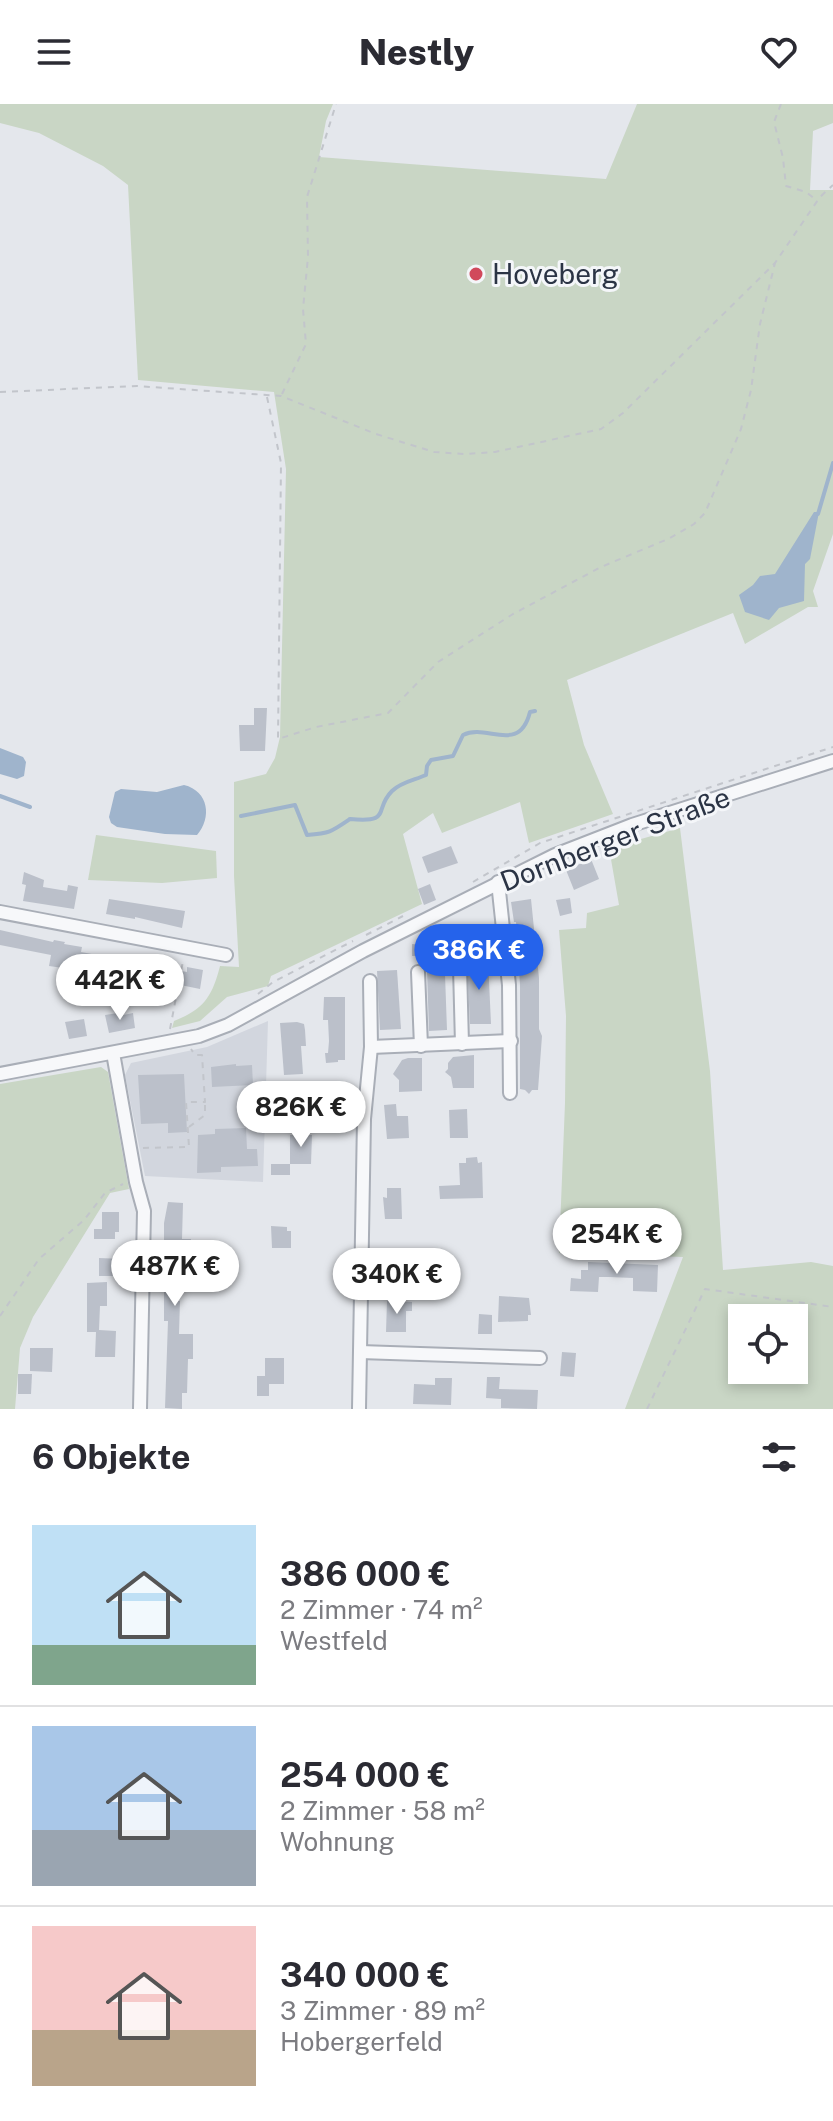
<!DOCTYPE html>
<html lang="de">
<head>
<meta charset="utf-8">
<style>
  body { margin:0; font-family:"Public Sans",sans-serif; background:#f2f2f3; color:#2b2b33; height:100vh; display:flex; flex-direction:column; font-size:30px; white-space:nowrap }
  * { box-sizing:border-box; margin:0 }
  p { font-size:26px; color:#7c7c81 }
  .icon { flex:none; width:44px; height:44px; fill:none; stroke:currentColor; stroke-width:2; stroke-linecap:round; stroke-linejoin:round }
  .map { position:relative; height:1305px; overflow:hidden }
  .sheet { display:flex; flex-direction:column; background:#fff; flex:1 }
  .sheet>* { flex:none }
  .controls { position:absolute; left:728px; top:1200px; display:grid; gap:16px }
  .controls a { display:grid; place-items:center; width:80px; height:80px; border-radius:0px; background:#fff; box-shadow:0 4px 12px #0003; font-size:40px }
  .price { position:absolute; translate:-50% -68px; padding:0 18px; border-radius:28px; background:#fff; color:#222; font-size:26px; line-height:52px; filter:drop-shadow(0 2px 4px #0008) }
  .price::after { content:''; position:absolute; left:50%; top:48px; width:24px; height:18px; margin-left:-12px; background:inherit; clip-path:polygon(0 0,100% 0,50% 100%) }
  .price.current { background:#2563eb; color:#fff }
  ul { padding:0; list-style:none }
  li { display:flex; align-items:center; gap:24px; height:200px; padding:0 32px }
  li+li { border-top:2px solid #e1e1e2 }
  li span { display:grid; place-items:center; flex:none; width:224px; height:160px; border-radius:0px; color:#555 }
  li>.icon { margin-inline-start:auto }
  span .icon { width:96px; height:96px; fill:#fffc; stroke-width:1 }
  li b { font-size:34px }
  h2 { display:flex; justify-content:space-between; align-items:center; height:96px; padding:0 32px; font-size:34px }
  header { display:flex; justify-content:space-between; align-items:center; height:104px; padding:0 32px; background:#fff; font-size:36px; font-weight:800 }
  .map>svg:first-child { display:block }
  .built { fill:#d2d6de }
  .green { fill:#c9d6c5; fill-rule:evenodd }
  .water { fill:#9fb4cc }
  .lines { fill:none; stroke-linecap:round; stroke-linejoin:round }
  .stream { stroke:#9fb4cc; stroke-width:4 }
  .building { fill:#bbc0ca }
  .minor-casing { stroke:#a9aeb7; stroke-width:16 }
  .path { stroke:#c2c5cb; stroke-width:2; stroke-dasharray:6 6; stroke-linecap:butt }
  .minor { stroke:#f7f8fa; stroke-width:12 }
  .poi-dot { fill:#d1495b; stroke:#f4f6f9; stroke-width:3 }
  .labels { text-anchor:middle; stroke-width:6; stroke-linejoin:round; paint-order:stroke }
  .poi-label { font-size:28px; fill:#2b3445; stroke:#f4f6f9; text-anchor:start }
  .street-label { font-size:28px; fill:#2b3445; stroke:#f4f6f9 }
</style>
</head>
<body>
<header><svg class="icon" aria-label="menu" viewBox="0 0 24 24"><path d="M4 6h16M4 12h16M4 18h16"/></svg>Nestly<svg class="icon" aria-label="heart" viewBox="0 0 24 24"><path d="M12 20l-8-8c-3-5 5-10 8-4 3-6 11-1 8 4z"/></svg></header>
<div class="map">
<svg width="833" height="1305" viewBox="0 0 833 1305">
  <rect width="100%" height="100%" fill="#e4e7ec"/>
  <!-- built -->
  <polygon class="built" points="268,917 263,1078 145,1072 125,971 131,959 207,943"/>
  <!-- green -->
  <g class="green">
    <path d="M0 0H333L326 17 319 53 606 75 637 0H833V19L813 27 810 86H833V430L813 487 818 503H808L745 540 733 509 567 576 584 641 613 710 529 739 520 698 442 729 433 709 403 730 422 800 271 872 268 882 227 893 200 917 172 924 174 917C204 905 212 893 220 862L239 863 234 772V678L266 670 275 654 280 633 286 365 274 288 138 276 128 81 103 62 39 29 0 19Z"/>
    <path d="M680 724 710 967 723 1166 811 1158 833 1162V1305H625L683 1153 559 1149 565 999 566 912 559 826 586 824 587 809 619 801 609 744ZM742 1214H794V1266H742Z"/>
    <polygon points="96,731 216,747 217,774 162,779 88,776"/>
    <polygon points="101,963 108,968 129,1085 110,1089 33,1213 20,1244 15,1305 0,1305 0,980"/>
  </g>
  <!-- water -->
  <g class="water">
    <polygon points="814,408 819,408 810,455 805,460 804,497 779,504 769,516 745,508 739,491 753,481 760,472 775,470"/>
    <polygon points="0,644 23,653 26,658 24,672 17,675 0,670"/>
    <path d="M184 681C209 687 212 714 197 731L165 730 117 723 111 719 109 713 115 688 121 685 157 688Z"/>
  </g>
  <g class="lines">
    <!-- stream -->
    <g class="stream">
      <polyline points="818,410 833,359"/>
      <polyline points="0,692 30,703"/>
      <path d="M241 712 295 701 307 731C330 729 331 728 350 715 393 719 373 706 392 687 401 678 415 676 426 671L427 662 431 656 453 652 463 631C487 619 519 651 530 608L535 607"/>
    </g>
  </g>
  <!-- building -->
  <g class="building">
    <polygon points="254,604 267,604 265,647 240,647 239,621 254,621"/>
    <polygon points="451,742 458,759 428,769 422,753"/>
    <polygon points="591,755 599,775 574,786 566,766"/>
    <polygon points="24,768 44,776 43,783 67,787 68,781 78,783 74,805 23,797 26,781 22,780"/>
    <polygon points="430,780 436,796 424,801 418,785"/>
    <polygon points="570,794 572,809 560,812 556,796"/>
    <polygon points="109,795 185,807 182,824 135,813 135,815 106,810"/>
    <polygon points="531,795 539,874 539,925 542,932 538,986 532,986 529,990 525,986 520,985 520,881 516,818 514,818 511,798"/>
    <polygon points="467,823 488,823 489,837 468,838"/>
    <polygon points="0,826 53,838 54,836 65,838 64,840 82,843 81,848 129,857 135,860 133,874 49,862 51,851 0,841"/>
    <polygon points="412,840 444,842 447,926 429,927 427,867 423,860 422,852 412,852"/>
    <polygon points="488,856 491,920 470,920 467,857"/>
    <polygon points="154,862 187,868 187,863 203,866 200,885 151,875"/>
    <polygon points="397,866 401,925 380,926 377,867"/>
    <polygon points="324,893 345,893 345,956 338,956 338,958 326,959 325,949 328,949 329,937 328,916 323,916"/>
    <polygon points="118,909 119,912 133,909 135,924 109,929 105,911"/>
    <polygon points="84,915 87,932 69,935 65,918"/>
    <polygon points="297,918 304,920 305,926 306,942 301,942 303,970 284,971 280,919"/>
    <polygon points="474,951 474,984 453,984 451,973 445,968 448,965 448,959 453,953"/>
    <polygon points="408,954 422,954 422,987 399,988 399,976 393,970 402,956"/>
    <polygon points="236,960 236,962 252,961 253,981 212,983 211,963"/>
    <polygon points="184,970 187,1028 168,1029 168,1019 141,1020 138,971"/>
    <polygon points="396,1000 397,1012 408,1012 409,1034 387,1035 384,1001"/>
    <polygon points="467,1005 468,1034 450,1034 449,1006"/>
    <polygon points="246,1024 247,1045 257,1045 258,1062 221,1063 221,1068 197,1069 198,1031 215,1030 215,1025"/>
    <polygon points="290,1031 312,1031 311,1060 290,1060"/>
    <polygon points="477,1053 478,1059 482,1058 483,1094 440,1095 439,1082 460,1081 459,1059 466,1059 466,1054"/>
    <rect x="271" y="1060" width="19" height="11"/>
    <polygon points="387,1084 401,1084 402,1115 385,1115 383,1093 387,1094"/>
    <polygon points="168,1098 183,1099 182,1135 191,1135 190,1146 185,1146 184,1161 177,1161 176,1197 180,1197 179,1230 193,1230 193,1255 188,1255 187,1289 182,1289 182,1305 165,1304 168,1217 164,1217 164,1119"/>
    <polygon points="102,1108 119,1108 119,1128 115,1128 115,1135 94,1135 94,1125 102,1125"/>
    <polygon points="271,1122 287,1123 287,1127 291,1127 291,1144 272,1144"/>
    <polygon points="383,1152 398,1153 398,1172 382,1171"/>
    <polygon points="99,1154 123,1155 123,1164 117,1164 117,1172 99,1172"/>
    <polygon points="588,1158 658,1161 657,1188 633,1187 633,1174 609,1173 599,1173 598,1188 570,1187 571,1174 581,1175 581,1166 588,1166"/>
    <polygon points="107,1178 107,1202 100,1202 99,1226 116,1227 115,1253 95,1253 96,1228 87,1228 87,1179"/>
    <polygon points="499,1192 529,1194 531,1211 528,1211 528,1217 498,1218"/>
    <polygon points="387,1197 412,1198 412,1207 406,1207 406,1228 386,1228"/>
    <polygon points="479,1210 492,1211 492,1230 478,1230"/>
    <polygon points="30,1244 53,1244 52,1268 30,1267"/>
    <polygon points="562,1248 576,1249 574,1273 560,1272"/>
    <polygon points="265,1254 284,1254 284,1280 269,1280 269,1292 257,1292 257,1272 265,1272"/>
    <polygon points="18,1270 32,1270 31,1290 18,1290"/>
    <polygon points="487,1273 500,1273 499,1285 538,1286 537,1305 501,1304 501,1295 486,1294"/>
    <polygon points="435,1274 452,1274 451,1301 413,1300 414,1280 435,1281"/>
  </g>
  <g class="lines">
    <!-- minor casing -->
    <g class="minor-casing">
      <g id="minor">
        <polyline points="498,778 509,881 510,989"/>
        <polyline points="0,808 226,851"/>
        <polyline points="460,863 462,940"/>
        <polyline points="418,868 421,942"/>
        <polyline points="371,943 511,937"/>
        <polyline points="113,949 136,1078 144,1107 140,1305"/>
        <polyline points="0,970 199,932 228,921 363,847 555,751 632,721 833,657"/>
        <polyline points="360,1248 540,1254"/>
        <polyline points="359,1305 364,1015 371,943 370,877"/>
      </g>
    </g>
    <!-- path -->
    <g class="path">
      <polyline points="781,0 774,18 783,54 786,82 806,88 816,96"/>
      <polyline points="0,288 137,282 281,292 376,330 434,348 464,350 495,348 601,325 623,309 775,159 820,93 833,81"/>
      <polyline points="282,290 306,240 303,205 308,153 307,93 336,0"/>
      <polyline points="267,293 281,359 278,635 316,623 388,609 438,558 513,510 601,463 668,435 694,420 705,409 741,325 751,286 760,220 775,159"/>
      <polyline points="473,778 540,739 833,643"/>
      <polyline points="366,831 403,812"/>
      <polyline points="258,890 273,878 353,837"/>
      <polyline points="170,925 183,857"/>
      <polyline points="189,1023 205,1011 205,998"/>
      <polyline points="143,1044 189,1043 186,998 205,998 202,951 195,951 191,945"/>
      <polyline points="0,1212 39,1155 84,1116 105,1089 123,1080"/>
      <polyline points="647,1305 705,1185 833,1203"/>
    </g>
    <!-- minor -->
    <use href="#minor" class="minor"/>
  </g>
  <!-- markers -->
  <circle class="poi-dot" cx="476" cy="170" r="8"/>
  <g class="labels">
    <!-- poi labels -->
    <g class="poi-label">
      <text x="492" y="180">Hoveberg</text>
    </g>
    <!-- street labels -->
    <g class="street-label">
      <text transform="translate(615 735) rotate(-21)" y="10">Dornberger Straße</text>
    </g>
  </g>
</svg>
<div class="controls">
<a><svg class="icon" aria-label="locate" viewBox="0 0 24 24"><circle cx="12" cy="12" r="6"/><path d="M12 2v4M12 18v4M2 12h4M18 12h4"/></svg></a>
</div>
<b class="price current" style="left:479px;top:888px">386K €</b>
<b class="price" style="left:120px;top:918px">442K €</b>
<b class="price" style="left:301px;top:1045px">826K €</b>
<b class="price" style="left:617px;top:1172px">254K €</b>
<b class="price" style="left:175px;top:1204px">487K €</b>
<b class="price" style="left:397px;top:1212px">340K €</b>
</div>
<section class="sheet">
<h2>6 Objekte<svg class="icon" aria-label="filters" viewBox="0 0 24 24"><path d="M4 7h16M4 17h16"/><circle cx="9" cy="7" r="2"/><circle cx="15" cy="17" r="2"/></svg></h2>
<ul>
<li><span style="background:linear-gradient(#bfe0f5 75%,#7fa58c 0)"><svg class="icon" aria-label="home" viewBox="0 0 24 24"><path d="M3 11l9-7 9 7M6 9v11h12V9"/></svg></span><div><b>386 000 €</b><p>2 Zimmer · 74 m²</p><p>Westfeld</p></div></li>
<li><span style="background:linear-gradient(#a9c7e8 65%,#9aa5b1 0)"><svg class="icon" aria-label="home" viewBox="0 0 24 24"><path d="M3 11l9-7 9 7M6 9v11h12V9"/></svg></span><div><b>254 000 €</b><p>2 Zimmer · 58 m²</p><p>Wohnung</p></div></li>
<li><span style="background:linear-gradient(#f6c9c9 65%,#b9a48a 0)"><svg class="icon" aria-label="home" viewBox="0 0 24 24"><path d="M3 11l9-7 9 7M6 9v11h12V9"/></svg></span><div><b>340 000 €</b><p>3 Zimmer · 89 m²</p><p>Hobergerfeld</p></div></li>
</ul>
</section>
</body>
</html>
